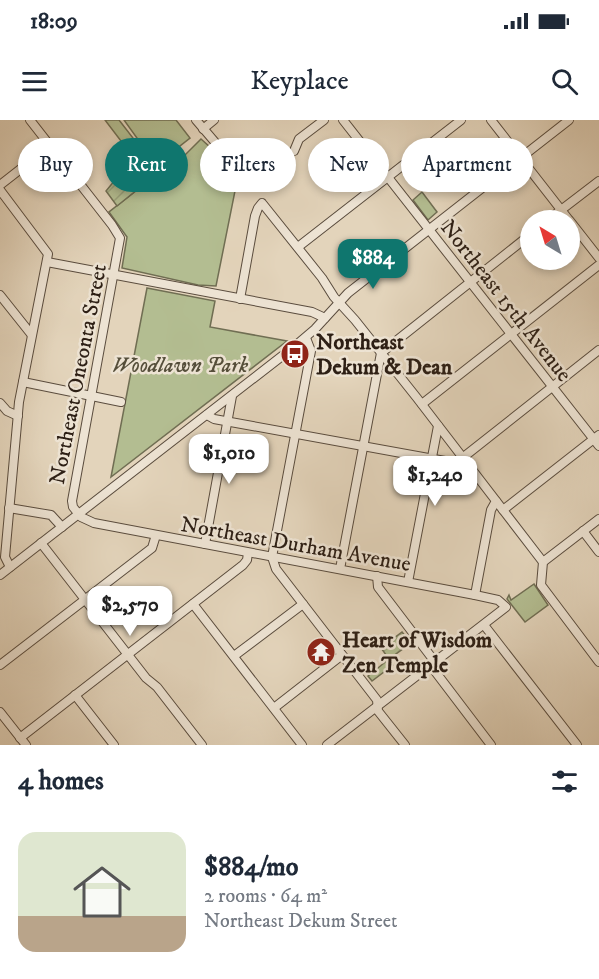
<!DOCTYPE html>
<html lang="en">
<head>
<meta charset="utf-8">
<style>
  body { margin:0; font-family:"IM FELL DW Pica",serif; background:#f6f6f7; color:#1f2937; height:100vh; display:flex; flex-direction:column; font-size:22px; white-space:nowrap }
  * { box-sizing:border-box; margin:0 }
  p { font-size:20px; color:#747a83 }
  .icon { flex:none; width:33px; height:33px; fill:none; stroke:currentColor; stroke-width:2; stroke-linecap:round; stroke-linejoin:round }
  .map { position:relative; height:625px; overflow:hidden }
  .drawer { display:flex; flex-direction:column; background:#fff; flex:1 }
  .drawer>* { flex:none }
  .hud { position:absolute; left:18px; top:18px; width:564px; height:54px; display:flex; gap:12px }
  .needle { width:39px; rotate:322deg }
  .fabs { position:absolute; left:520px; top:90px; display:grid; gap:12px }
  .fabs a { display:grid; place-items:center; width:60px; height:60px; border-radius:50%; background:#fff; box-shadow:0 3px 9px #0003; font-size:30px }
  .price { position:absolute; translate:-50% -51px; padding:0 14px; border-radius:12px; background:#fff; color:#222; font-size:20px; line-height:39px; filter:drop-shadow(0 2px 3px #0008) }
  .price::after { content:''; position:absolute; left:50%; top:36px; width:18px; height:14px; margin-left:-9px; background:inherit; clip-path:polygon(0 0,100% 0,50% 100%) }
  .price.on { background:#0f766e; color:#fff }
  ul { padding:0; list-style:none }
  li { display:flex; align-items:center; gap:18px; height:150px; padding:0 18px }
  li span { display:grid; place-items:center; flex:none; width:168px; height:120px; border-radius:18px; color:#555 }
  li>.icon { margin-inline-start:auto }
  span .icon { width:72px; height:72px; fill:#fffc; stroke-width:1 }
  li b { font-size:26px }
  h2 { display:flex; justify-content:space-between; align-items:center; height:72px; padding:0 18px; font-size:26px }
  .pill { padding:0 21px; border-radius:27px; background:#fff; box-shadow:0 3px 9px #0003; font-size:21px; line-height:54px }
  .pill.on { background:#0f766e; color:#fff }
  .status { display:flex; justify-content:space-between; align-items:center; height:42px; padding:0 30px; background:#fff; direction:ltr }
  .status svg { height:16px; fill:currentColor }
  header { display:flex; justify-content:space-between; align-items:center; height:78px; padding:0 18px; background:#fff; font-size:27px; font-weight:600 }
  .map>svg:first-child { display:block }
  .green { fill:#b3bd91; stroke:#706e53; stroke-width:1.5 }
  .garden { fill:url(#garden-furrows); stroke:#706e53; stroke-width:1.5 }
  .lines { fill:none; stroke-linecap:round; stroke-linejoin:round }
  .minor-casing { stroke:#5a4c3e; stroke-width:10 }
  .minor { stroke:#ede3d3; stroke-width:8 }
  .labels { text-anchor:middle; stroke-width:5; stroke-linejoin:round; paint-order:stroke }
  .street-label { font-size:22px; fill:#2d1f15; stroke:#ede3d3 }
  .poi-label { font-size:22px; font-weight:bold; fill:#2d1f15; stroke:#ede3d3; text-anchor:start }
  .park-label { font-size:22px; font-style:italic; fill:#554e3a; stroke:#ede3d3 }
</style>
</head>
<body>
<div class="status"><b>18:09</b><svg viewBox="0 0 49 12"><path d="M0 12V9h3v3zM5 12V6h3v6zM10 12V3h3v9zM15 12V0h3v12zM26 1h20v11H26zM47 4h2v5h-2z"/></svg></div>
<header><svg class="icon" aria-label="menu" viewBox="0 0 24 24"><path d="M4 6h16M4 12h16M4 18h16"/></svg>Keyplace<svg class="icon" aria-label="search" viewBox="0 0 24 24"><circle cx="10" cy="10" r="6"/><path d="M15 15l6 6"/></svg></header>
<div class="map">
<svg width="599" height="625" viewBox="0 0 599 625">
  <defs>
    <pattern id="garden-furrows" width="10" height="10" patternUnits="userSpaceOnUse" patternTransform="scale(1.5)"><rect width="10" height="10" fill="#b3bd91"/><path d="M-1 1l2-2M0 10L10 0M9 11l2-2" fill="none" stroke="#9aa27c"/></pattern>
  </defs>
  <rect width="100%" height="100%" fill="#e3d4bb"/>
  <filter id="stains"><feTurbulence type="fractalNoise" baseFrequency=".00333" numOctaves="4"/><feColorMatrix values="0 0 0 0 .2 0 0 0 0 .09 0 0 0 0 .02 0 0 0 .5 -.17"/></filter>
  <radialGradient id="worn" r=".72"><stop offset=".6" stop-color="#630" stop-opacity="0"/><stop offset="1" stop-color="#630" stop-opacity=".3"/></radialGradient>
  <!-- green -->
  <g class="green">
    <polygon points="105,0 119,0 133,18 124,25"/>
    <polygon points="176,0 190,18 157,44 147,32 138,39 127,25 137,18 124,0"/>
    <polygon points="201,19 210,27 217,29 238,56 216,166 198,165 122,148 127,117 109,92 137,70 164,56"/>
    <polygon points="422,72 437,92 428,100 413,80"/>
    <polygon points="147,168 215,181 210,207 287,221 111,357"/>
    <polygon points="534,464 548,485 525,502 507,479 509,475 511,480"/>
    <polygon points="389,539 393,545 372,561 368,556"/>
  </g>
  <!-- garden -->
  <g class="garden">
    <polygon points="146,33 164,56 137,70 117,86 106,71 115,60"/>
    <polygon points="402,512 411,523 389,539 381,528"/>
  </g>
  <g class="lines">
    <!-- minor casing -->
    <g class="minor-casing">
      <g id="minor">
        <polyline points="30,0 112,105 120,118 72,381 73,387 81,397 94,403 475,475 498,480 506,487 327,625"/>
        <polyline points="196,0 232,42"/>
        <polyline points="343,0 599,326"/>
        <polyline points="491,0 569,100"/>
        <polyline points="203,9 214,0"/>
        <polyline points="294,31 299,19 324,0"/>
        <polyline points="0,65 50,26"/>
        <polyline points="0,70 48,134 19,282 5,437 10,447"/>
        <polyline points="548,100 599,61"/>
        <polyline points="570,101 599,138"/>
        <polyline points="298,127 461,0"/>
        <polyline points="47,142 312,192 325,198"/>
        <polyline points="0,175 31,214"/>
        <polyline points="240,179 255,96 258,88 262,83 322,158 334,177 355,200 417,278 543,442"/>
        <polyline points="306,218 311,231 272,437 276,449 377,580 378,591 405,625"/>
        <polyline points="23,262 121,282"/>
        <polyline points="0,283 7,291 18,296"/>
        <polyline points="422,284 599,145"/>
        <polyline points="207,295 214,299 456,343 599,230"/>
        <polyline points="9,388 51,395 62,407"/>
        <polyline points="503,390 599,315"/>
        <polyline points="599,399 543,442 541,465 599,542"/>
        <polyline points="583,411 599,432"/>
        <polyline points="41,423 146,558 157,567 202,625"/>
        <polyline points="205,424 232,276"/>
        <polyline points="340,449 381,233 531,114"/>
        <polyline points="0,455 295,226 315,209 348,173 569,0"/>
        <polyline points="377,456 378,467 432,538 434,550 491,625"/>
        <polyline points="408,462 438,306"/>
        <polyline points="475,475 491,390 496,381"/>
        <polyline points="193,484 302,625"/>
        <polyline points="484,505 577,625"/>
        <polyline points="234,536 303,484"/>
        <polyline points="0,545 152,428 156,415"/>
        <polyline points="75,575 114,625"/>
        <polyline points="274,588 342,535"/>
        <polyline points="0,592 26,625"/>
        <polyline points="20,618 243,445 247,440 248,433"/>
      </g>
    </g>
    <!-- minor -->
    <use href="#minor" class="minor"/>
  </g>
  <!-- icons -->
  <defs>
    <g id="bus-disc" transform="scale(1.5)"><circle r="9.5" fill="#8f2418" stroke="#ede3d3"/><path d="M-5-6H5V4H4V6H2V4H-2V6H-4V4H-5ZM-3.5-4V0h7V-4ZM-3.5 1.2v1.5H-2V1.2ZM2 1.2v1.5H3.5V1.2Z" fill="#fff"/></g>
    <g id="temple-disc" transform="scale(1.5)"><circle r="9.5" fill="#8f2418" stroke="#ede3d3"/><path d="M0-6L5-2H3V0L6.5 2.5H4V6H1.5V3h-3V6H-4V2.5H-6.5L-3 0V-2H-5Z" fill="#fff"/></g>
  </defs>
  <g fill-rule="evenodd">
    <use href="#bus-disc" x="295" y="234"/>
    <use href="#temple-disc" x="321" y="532"/>
  </g>
  <g class="labels">
    <!-- street labels -->
    <g class="street-label">
      <text transform="translate(507 180) rotate(52)" y="8">Northeast 15th Avenue</text>
      <text transform="translate(77 254) rotate(-79)" y="8">Northeast Oneonta Street</text>
      <text transform="translate(296 423) rotate(10)" y="8">Northeast Durham Avenue</text>
    </g>
    <!-- poi labels -->
    <g class="poi-label">
      <text x="316" y="229">Northeast<tspan x="316" dy="25">Dekum &amp; Dean</tspan></text>
      <text x="342" y="527">Heart of Wisdom<tspan x="342" dy="25">Zen Temple</tspan></text>
    </g>
    <!-- park labels -->
    <g class="park-label">
      <text x="180" y="252">Woodlawn Park</text>
    </g>
  </g>
  <rect width="100%" height="100%" filter="url(#stains)"/>
  <rect width="100%" height="100%" fill="url(#worn)"/>
</svg>
<div class="fabs">
<a><svg class="needle" viewBox="-14 -14 28 28"><path d="M0-13l5 13h-10z" fill="#e53935"/><path d="M0 13l5-13h-10z" fill="#747a83"/></svg></a>
</div>
<b class="price on" style="left:373px;top:170px">$884</b>
<b class="price" style="left:229px;top:365px">$1,010</b>
<b class="price" style="left:435px;top:387px">$1,240</b>
<b class="price" style="left:130px;top:517px">$2,570</b>
<div class="hud">
<a class="pill">Buy</a>
<a class="pill on">Rent</a>
<a class="pill">Filters</a>
<a class="pill">New</a>
<a class="pill">Apartment</a>
</div>
</div>
<section class="drawer">
<h2>4 homes<svg class="icon" aria-label="filters" viewBox="0 0 24 24"><path d="M4 7h16M4 17h16"/><circle cx="9" cy="7" r="2"/><circle cx="15" cy="17" r="2"/></svg></h2>
<ul>
<li><span style="background:linear-gradient(#dfe7d0 70%,#b9a48a 0)"><svg class="icon" aria-label="home" viewBox="0 0 24 24"><path d="M3 11l9-7 9 7M6 9v11h12V9"/></svg></span><div><b>$884/mo</b><p>2 rooms · 64 m²</p><p>Northeast Dekum Street</p></div></li>
</ul>
</section>
</body>
</html>
